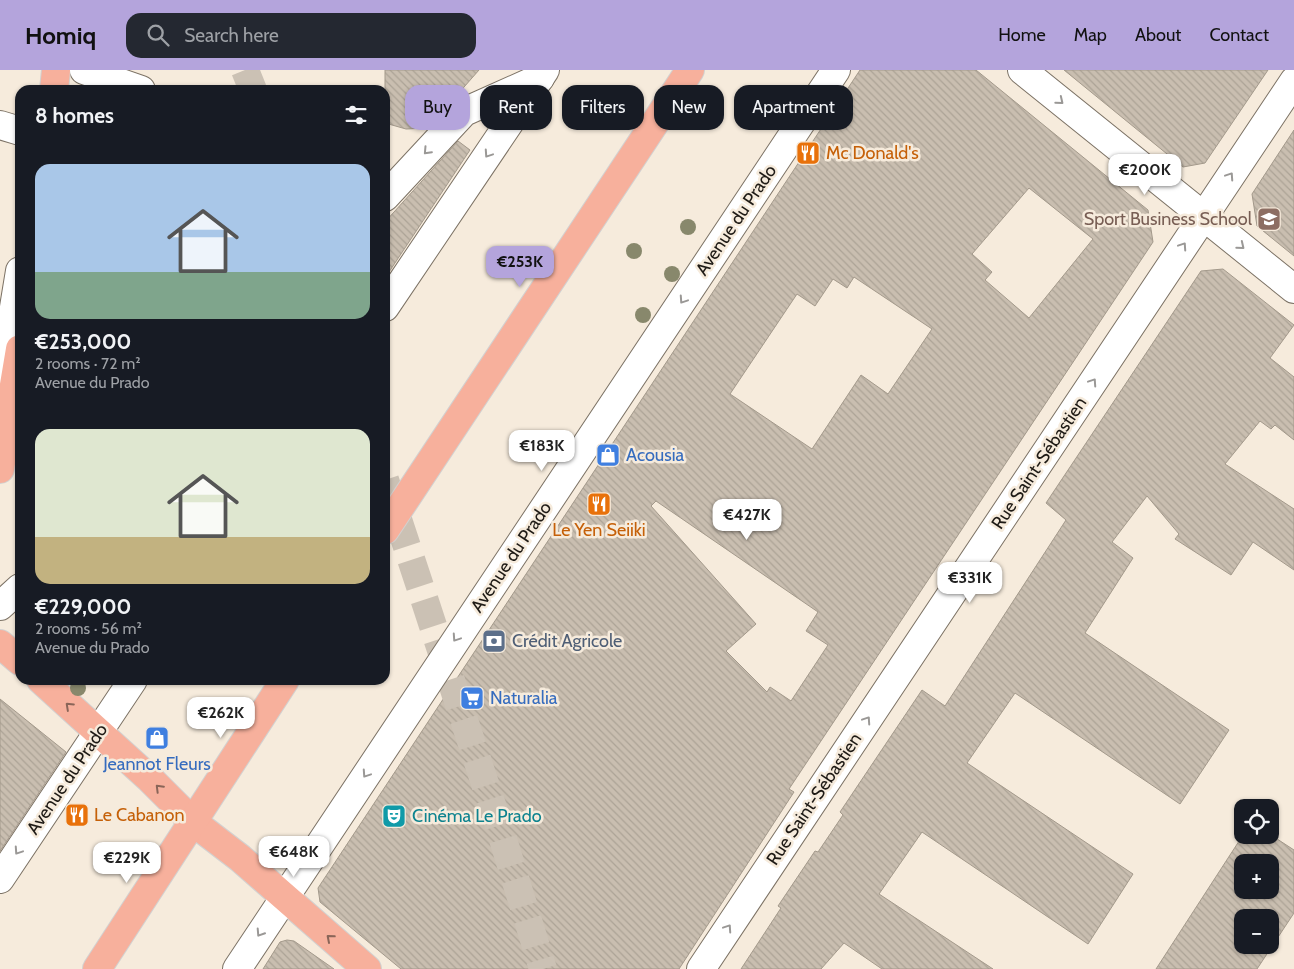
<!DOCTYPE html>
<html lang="en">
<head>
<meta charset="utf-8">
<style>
  body { margin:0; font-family:Cabin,sans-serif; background:#242831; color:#f1f3f6; height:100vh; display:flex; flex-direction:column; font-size:19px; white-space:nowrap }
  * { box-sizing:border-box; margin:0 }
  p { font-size:16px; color:#9ea1a6 }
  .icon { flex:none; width:28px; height:28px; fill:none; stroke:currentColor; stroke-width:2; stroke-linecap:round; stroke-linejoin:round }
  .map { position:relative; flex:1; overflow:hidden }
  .details { position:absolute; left:15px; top:15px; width:375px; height:600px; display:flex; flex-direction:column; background:#171b24; border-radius:15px; box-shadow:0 1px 4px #0004 }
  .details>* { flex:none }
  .guide { position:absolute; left:405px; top:15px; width:475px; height:45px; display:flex; gap:10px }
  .buttons { position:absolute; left:1234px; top:729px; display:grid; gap:10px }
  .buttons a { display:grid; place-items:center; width:45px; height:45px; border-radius:10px; background:#171b24; box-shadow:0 1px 4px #0004; font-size:25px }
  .price { position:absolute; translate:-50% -42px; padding:0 11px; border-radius:10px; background:#fff; color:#222; font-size:16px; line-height:32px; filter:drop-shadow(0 1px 2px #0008) }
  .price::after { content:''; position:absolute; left:50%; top:30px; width:15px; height:11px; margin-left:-8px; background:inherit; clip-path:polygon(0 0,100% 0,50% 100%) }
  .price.selected { background:#b4a4dc; color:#111 }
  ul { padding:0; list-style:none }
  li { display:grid; align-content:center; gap:10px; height:265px; padding:0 20px }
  li span { display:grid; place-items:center; height:155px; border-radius:15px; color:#555 }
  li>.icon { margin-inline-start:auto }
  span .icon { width:90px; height:90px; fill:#fffc; stroke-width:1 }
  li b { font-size:21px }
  h2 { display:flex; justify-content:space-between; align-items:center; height:60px; padding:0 20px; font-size:21px }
  .chip { padding:0 18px; border-radius:15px; background:#171b24; box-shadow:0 1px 4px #0004; font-size:18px; line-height:45px }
  .chip.selected { background:#b4a4dc; color:#111 }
  header { display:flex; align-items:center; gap:30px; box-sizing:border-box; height:70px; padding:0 25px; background:#b4a4dc; color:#111 }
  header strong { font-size:24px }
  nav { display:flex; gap:28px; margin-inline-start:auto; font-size:18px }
  .search { width:350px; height:45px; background:#242831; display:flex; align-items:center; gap:12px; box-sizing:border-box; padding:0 18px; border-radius:15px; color:#9ea1a6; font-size:19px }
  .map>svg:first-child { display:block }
  .building { fill:url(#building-back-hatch); stroke:#a3998b; fill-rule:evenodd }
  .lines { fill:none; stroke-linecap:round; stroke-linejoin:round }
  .highway-tunnel { stroke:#cbc1b4; stroke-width:28; stroke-dasharray:28 14; stroke-linecap:butt }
  .minor-casing { stroke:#7c7265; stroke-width:30 }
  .major-casing { stroke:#d2d1d0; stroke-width:30 }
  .minor { stroke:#fff; stroke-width:28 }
  .major { stroke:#f7b09c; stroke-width:28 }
  .tree { fill:#88886c }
  .oneway { stroke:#9a9896 }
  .oneway2 { stroke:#8a6558 }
  .labels { text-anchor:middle; stroke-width:5; stroke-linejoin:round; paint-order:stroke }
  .food-label { font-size:18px; fill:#c56008; stroke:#f6ebdc; text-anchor:start }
  .education-label { font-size:18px; fill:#785e54; stroke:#f6ebdc; text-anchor:end }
  .street-label { font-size:18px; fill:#1e1a15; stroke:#f6ebdc }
  .shop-label { font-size:18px; fill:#366cbe; stroke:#f6ebdc; text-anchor:start }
  .service-label { font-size:18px; fill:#4e5e75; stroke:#f6ebdc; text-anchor:start }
  .culture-label { font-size:18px; fill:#0d838f; stroke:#f6ebdc; text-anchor:start }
</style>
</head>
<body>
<header>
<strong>Homiq</strong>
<div class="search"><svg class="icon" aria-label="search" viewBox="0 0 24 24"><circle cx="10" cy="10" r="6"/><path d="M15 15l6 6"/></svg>Search here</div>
<nav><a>Home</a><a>Map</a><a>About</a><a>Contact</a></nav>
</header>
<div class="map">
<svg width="1294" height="899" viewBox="0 0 1294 899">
  <defs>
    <pattern id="building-back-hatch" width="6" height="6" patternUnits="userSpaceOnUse" patternTransform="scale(1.25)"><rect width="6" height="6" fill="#c9beb0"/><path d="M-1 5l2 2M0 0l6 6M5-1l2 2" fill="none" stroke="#aca396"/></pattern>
  </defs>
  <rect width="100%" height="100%" fill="#f6ebdc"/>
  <!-- building -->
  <g class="building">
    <polygon points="385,0 479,0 428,58 406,59 385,53"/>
    <path d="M860 0H976L1148 140 1153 172 789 719 794 722 679 899H401L320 832 318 818ZM1029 118 1093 169 1029 248 985 210 992 202 972 184ZM854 207 932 259 888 324 861 305 812 379 730 324 797 224 815 236 833 209 847 218ZM656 431 818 542 806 561 828 575 791 631 770 617 767 622 726 581 756 554 651 436Z"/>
    <polygon points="1064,0 1268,0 1205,93 1183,97"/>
    <polygon points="1294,60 1294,186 1257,156 1252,124"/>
    <polygon points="458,71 470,80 385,208 385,152"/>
    <polygon points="1223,199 1294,255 1270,288 1294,307 1294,370 1275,355 1271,359 1260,351 1225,394 1294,439 1294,500 1253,472 1231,505 1175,469 1179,464 1147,426 1112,472 1133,488 1085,563 1229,660 1180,734 1015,623 967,693 1133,804 1088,874 922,762 879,824 993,899 882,899 844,873 821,899 741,899 781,838 778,836 815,781 818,782 843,745 840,742 922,620 945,636 1066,450 1046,433 1201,201"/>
    <polygon points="0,629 66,682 0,781"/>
    <path d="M1243 765H1271L1294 780V843L1257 899H1156ZM1242 792H1270V820H1242ZM1242 848H1270V875H1242Z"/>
    <polygon points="287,870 294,871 334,899 263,899 280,872"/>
  </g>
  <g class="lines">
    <!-- highway-tunnel -->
    <g class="highway-tunnel">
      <polyline points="245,0 253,20"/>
      <polyline points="385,410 498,753 543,899"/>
    </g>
    <!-- minor casing -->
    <g class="minor-casing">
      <g id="minor">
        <polyline points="84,0 141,20"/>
        <polyline points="1022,0 1294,219"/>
        <polyline points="0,55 20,61"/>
        <polyline points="385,127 464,42 540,8"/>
        <polyline points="385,237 545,0"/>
        <polyline points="2,310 20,201"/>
        <polyline points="0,536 20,518"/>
        <polyline points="0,809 133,610"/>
        <polyline points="237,899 836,0"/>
        <polyline points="701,899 1294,11"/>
      </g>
    </g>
    <!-- major casing -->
    <g class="major-casing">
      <g id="major">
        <polyline points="54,20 56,0"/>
        <polyline points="0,399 20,279"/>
        <polyline points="385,460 690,0"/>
        <polyline points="0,574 20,591"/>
        <polyline points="41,610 150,709 193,752 240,788 367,899"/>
        <polyline points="97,899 285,610"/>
      </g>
    </g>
    <!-- minor -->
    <use href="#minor" class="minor"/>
    <!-- major -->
    <use href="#major" class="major"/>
  </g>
  <!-- trees -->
  <g class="tree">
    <circle cx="688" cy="157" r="8"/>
    <circle cx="634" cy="181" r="8"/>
    <circle cx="672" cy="204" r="8"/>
    <circle cx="643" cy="245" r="8"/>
    <circle cx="78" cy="618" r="8"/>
  </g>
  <!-- one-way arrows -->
  <defs><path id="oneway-chevron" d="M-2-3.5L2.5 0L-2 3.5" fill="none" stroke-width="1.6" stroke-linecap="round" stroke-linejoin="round" transform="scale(1.25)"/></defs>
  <g class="oneway">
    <use href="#oneway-chevron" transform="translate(1060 31) rotate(39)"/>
    <use href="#oneway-chevron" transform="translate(427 81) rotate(133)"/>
    <use href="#oneway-chevron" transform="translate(488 84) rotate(124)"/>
    <use href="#oneway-chevron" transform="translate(1230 106) rotate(-56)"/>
    <use href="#oneway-chevron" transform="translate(1183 176) rotate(-56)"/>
    <use href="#oneway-chevron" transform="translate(1241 176) rotate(39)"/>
    <use href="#oneway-chevron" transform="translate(683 230) rotate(124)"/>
    <use href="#oneway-chevron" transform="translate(1093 312) rotate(-56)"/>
    <use href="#oneway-chevron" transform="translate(456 568) rotate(124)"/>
    <use href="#oneway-chevron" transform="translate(867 650) rotate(-56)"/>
    <use href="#oneway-chevron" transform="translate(366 704) rotate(124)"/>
    <use href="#oneway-chevron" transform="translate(18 781) rotate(124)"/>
    <use href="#oneway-chevron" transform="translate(728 858) rotate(-56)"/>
    <use href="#oneway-chevron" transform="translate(260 863) rotate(123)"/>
  </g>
  <g class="oneway2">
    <use href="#oneway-chevron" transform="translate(69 636) rotate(-137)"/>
    <use href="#oneway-chevron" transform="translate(159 718) rotate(-135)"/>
    <use href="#oneway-chevron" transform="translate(330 868) rotate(-139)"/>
  </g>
  <!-- icons -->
  <defs>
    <g id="restaurant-square" transform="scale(1.25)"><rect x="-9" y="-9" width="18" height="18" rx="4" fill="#e8710a" stroke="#f6ebdc"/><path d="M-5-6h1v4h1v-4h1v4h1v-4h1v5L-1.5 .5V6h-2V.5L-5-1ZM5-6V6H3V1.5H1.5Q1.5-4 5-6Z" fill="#fff"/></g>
    <g id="university-square" transform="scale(1.25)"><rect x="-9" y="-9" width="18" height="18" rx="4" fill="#8d6e63" stroke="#f6ebdc"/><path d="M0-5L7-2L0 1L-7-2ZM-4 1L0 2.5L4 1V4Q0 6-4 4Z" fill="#fff"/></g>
    <g id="shop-square" transform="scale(1.25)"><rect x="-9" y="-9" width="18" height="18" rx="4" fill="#3f7fe0" stroke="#f6ebdc"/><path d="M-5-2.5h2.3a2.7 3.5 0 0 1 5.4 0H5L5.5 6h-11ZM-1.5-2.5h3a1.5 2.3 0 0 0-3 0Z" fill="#fff"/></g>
    <g id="bank-square" transform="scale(1.25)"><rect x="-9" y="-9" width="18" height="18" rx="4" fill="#5c6f8a" stroke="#f6ebdc"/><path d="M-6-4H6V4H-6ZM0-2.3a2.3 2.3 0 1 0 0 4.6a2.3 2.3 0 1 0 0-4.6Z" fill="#fff"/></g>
    <g id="supermarket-square" transform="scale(1.25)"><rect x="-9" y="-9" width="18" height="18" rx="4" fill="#3f7fe0" stroke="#f6ebdc"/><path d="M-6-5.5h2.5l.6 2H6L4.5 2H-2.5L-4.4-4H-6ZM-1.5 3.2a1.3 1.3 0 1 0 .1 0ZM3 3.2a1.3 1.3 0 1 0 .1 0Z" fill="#fff"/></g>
    <g id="theatre-square" transform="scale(1.25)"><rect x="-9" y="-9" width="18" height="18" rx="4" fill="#0f9aa8" stroke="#f6ebdc"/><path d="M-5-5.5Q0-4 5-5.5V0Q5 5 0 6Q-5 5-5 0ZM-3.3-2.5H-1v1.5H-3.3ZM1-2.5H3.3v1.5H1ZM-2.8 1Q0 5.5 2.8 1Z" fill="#fff"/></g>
  </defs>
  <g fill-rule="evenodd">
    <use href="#restaurant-square" x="808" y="83"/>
    <use href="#university-square" x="1269" y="149"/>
    <use href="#shop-square" x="608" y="385"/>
    <use href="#restaurant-square" x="599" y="434"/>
    <use href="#bank-square" x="494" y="571"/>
    <use href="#supermarket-square" x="472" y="628"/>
    <use href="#shop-square" x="157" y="668"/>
    <use href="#restaurant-square" x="77" y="745"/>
    <use href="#theatre-square" x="394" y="746"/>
  </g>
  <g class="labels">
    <!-- food labels -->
    <g class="food-label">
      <text x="826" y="89">Mc Donald's</text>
      <text x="599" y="466" text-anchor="middle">Le Yen Seiiki</text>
      <text x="94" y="751">Le Cabanon</text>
    </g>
    <!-- education labels -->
    <g class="education-label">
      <text x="1252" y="155">Sport Business School</text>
    </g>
    <!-- street labels -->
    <g class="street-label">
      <text transform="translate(736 150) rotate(-56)" y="6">Avenue du Prado</text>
      <text transform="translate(1039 393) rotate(-56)" y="6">Rue Saint-Sébastien</text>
      <text transform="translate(511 487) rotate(-56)" y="6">Avenue du Prado</text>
      <text transform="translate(67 709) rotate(-56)" y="6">Avenue du Prado</text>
      <text transform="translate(814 729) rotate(-56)" y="6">Rue Saint-Sébastien</text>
    </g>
    <!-- shop labels -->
    <g class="shop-label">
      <text x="626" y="391">Acousia</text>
      <text x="490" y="634">Naturalia</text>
      <text x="157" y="700" text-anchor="middle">Jeannot Fleurs</text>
    </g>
    <!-- service labels -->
    <g class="service-label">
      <text x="512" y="577">Crédit Agricole</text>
    </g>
    <!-- culture labels -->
    <g class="culture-label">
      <text x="412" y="752">Cinéma Le Prado</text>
    </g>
  </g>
</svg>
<div class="buttons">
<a><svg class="icon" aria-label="locate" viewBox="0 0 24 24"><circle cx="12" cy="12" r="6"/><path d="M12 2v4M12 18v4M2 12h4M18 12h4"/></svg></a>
<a>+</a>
<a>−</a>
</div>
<b class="price" style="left:1145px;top:126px">€200K</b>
<b class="price selected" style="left:520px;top:218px">€253K</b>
<b class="price" style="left:542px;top:402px">€183K</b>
<b class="price" style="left:747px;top:471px">€427K</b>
<b class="price" style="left:970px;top:534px">€331K</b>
<b class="price" style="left:221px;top:669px">€262K</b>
<b class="price" style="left:294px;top:808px">€648K</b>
<b class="price" style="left:127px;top:814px">€229K</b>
<div class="guide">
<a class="chip selected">Buy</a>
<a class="chip">Rent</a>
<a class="chip">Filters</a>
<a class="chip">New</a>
<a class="chip">Apartment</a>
</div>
<section class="details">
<h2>8 homes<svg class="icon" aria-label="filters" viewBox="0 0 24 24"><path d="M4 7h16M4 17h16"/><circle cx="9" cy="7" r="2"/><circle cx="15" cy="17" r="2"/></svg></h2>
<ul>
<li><span style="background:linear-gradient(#a9c7e8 70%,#7fa58c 0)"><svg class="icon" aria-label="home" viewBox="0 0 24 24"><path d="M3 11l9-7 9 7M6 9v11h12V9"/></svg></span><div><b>€253,000</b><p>2 rooms · 72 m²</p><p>Avenue du Prado</p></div></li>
<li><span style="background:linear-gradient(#dfe7d0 70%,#c2b280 0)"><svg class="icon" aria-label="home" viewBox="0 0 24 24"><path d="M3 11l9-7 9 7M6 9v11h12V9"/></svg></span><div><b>€229,000</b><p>2 rooms · 56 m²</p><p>Avenue du Prado</p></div></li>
</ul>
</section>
</div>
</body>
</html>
